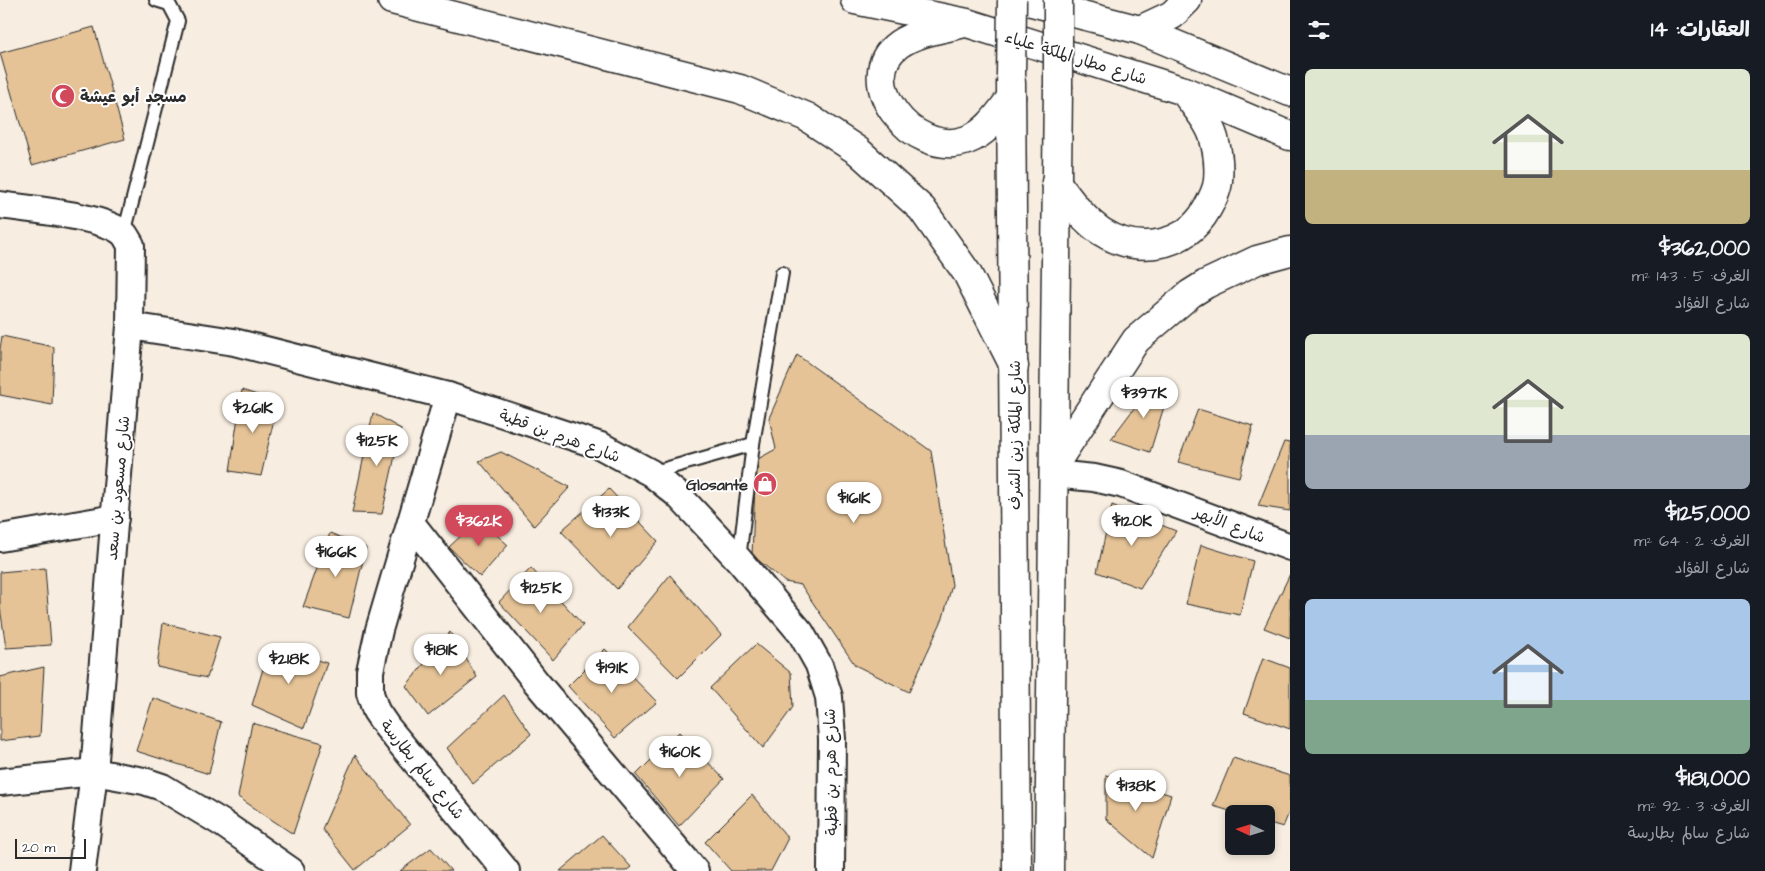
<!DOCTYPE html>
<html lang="ar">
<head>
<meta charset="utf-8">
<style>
  body { margin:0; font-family:"Architects Daughter","Playpen Sans Arabic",sans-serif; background:#242831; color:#f1f3f6; direction:rtl; height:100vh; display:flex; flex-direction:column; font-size:19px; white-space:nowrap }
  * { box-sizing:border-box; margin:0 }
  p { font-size:16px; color:#9ea1a6 }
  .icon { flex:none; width:28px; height:28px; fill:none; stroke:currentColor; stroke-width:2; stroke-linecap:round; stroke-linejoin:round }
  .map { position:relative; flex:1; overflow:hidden; direction:ltr }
  .details { display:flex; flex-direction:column; background:#171b24; width:475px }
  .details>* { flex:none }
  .needle { width:32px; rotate:274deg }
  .tools { position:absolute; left:1225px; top:805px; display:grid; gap:10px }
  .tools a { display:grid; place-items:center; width:50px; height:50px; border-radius:8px; background:#171b24; box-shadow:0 2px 8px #0003; font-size:25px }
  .scale { position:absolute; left:15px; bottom:12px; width:71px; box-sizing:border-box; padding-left:5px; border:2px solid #2b2b2b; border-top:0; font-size:14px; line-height:18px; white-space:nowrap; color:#2b2b2b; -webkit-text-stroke:4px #fff; paint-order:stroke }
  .price { position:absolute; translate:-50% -42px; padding:0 11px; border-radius:18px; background:#fff; color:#222; font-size:16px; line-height:32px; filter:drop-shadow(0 1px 2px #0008) }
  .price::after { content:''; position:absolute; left:50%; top:30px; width:15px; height:11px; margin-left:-8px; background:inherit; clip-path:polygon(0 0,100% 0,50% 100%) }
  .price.on { background:#d1495b; color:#fff }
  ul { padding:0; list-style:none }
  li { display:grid; align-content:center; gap:10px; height:265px; padding:0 15px }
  li span { display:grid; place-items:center; height:155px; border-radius:8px; color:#555 }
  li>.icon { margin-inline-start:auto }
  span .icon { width:90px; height:90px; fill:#fffc; stroke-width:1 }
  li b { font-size:21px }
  h2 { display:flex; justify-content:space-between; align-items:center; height:60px; padding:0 15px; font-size:21px }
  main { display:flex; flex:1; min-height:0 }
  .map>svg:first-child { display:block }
  .building { fill:#e5c397; stroke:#2b2b2b }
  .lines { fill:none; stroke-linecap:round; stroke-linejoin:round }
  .service-casing { stroke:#2b2b2b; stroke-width:16 }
  .minor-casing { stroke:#2b2b2b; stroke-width:30 }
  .secondary-casing { stroke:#2b2b2b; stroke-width:31 }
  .motorway-casing { stroke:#2b2b2b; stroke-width:31 }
  .service { stroke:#fff; stroke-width:12 }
  .minor { stroke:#fff; stroke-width:26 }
  .secondary { stroke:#fff; stroke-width:28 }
  .motorway { stroke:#fff; stroke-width:28 }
  .secondary-bridge-casing { stroke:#2b2b2b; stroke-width:31; stroke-linecap:butt }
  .secondary-bridge { stroke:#fff; stroke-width:28 }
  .labels { text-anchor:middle; stroke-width:4; stroke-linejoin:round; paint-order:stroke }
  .street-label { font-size:16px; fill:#2b2b2b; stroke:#fff }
  .poi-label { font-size:16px; font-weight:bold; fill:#2b2b2b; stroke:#fff; text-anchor:start }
</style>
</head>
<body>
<main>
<section class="details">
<h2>العقارات: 14<svg class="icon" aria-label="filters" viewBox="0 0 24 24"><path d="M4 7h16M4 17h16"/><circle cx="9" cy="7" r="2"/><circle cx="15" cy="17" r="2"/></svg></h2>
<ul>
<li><span style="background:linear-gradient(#dfe7d0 65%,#c2b280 0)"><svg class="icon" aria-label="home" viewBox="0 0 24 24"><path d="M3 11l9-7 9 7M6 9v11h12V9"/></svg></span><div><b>$362,000</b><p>الغرف: 5 · 143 m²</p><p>شارع الفؤاد</p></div></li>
<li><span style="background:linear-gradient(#dfe7d0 65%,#9aa5b1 0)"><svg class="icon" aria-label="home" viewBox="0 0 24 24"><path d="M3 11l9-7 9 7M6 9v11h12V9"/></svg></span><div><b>$125,000</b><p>الغرف: 2 · 64 m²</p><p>شارع الفؤاد</p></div></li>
<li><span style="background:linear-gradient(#a9c7e8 65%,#7fa58c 0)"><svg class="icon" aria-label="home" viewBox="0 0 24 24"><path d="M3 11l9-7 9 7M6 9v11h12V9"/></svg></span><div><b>$181,000</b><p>الغرف: 3 · 92 m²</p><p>شارع سالم بطارسة</p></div></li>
</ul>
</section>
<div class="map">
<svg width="1290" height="871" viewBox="0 0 1290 871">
  <rect width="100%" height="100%" fill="#f7ede0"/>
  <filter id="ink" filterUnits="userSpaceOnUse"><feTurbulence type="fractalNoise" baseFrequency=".02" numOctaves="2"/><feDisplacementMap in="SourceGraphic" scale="10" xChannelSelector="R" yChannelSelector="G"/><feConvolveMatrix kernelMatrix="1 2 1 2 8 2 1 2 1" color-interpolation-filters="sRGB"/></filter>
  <g filter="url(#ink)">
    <!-- building -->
    <g class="building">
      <polygon points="94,27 125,139 32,165 0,53"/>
      <polygon points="2,336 54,347 52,405 0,395 0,349"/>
      <polygon points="797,355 931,451 952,585 943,618 909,692 855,665 801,585 785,582 752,555 756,460 776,449 769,418"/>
      <polygon points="1153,383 1170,387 1150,452 1111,439"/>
      <polygon points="242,390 278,402 261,476 230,471"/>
      <polygon points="1198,409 1253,426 1239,477 1178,462"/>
      <polygon points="373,413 401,429 382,514 352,513"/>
      <polygon points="1284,442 1290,443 1290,511 1258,506"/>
      <polygon points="501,452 570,487 534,526 479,461"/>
      <polygon points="609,489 658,541 617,589 561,531"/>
      <polygon points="1112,505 1176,531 1140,588 1097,572"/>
      <polygon points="479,519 508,545 480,577 449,547"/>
      <polygon points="330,533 366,548 349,618 303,607"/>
      <polygon points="1201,545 1253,561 1240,615 1186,604"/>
      <polygon points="45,568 51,645 6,648 0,607 0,572"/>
      <polygon points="531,568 583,625 553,660 499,602"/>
      <polygon points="1290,574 1290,638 1264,628"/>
      <polygon points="670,575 721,635 678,678 628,627"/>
      <polygon points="163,623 220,637 207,678 157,667"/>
      <polygon points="450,632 477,677 428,716 406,686"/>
      <polygon points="756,644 791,673 793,707 763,748 710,688"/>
      <polygon points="270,646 327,663 304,728 252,705"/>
      <polygon points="605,649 657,702 615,738 568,686"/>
      <polygon points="1263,658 1290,668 1290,729 1244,713"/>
      <polygon points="44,667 40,736 0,741 0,677"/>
      <polygon points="504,695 531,734 473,784 447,748"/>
      <polygon points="153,698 221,722 209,774 136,751"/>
      <polygon points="252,723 323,743 293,834 238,797"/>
      <polygon points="679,732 724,779 679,826 636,775"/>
      <polygon points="355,755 410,825 355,870 322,829"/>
      <polygon points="1233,758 1290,776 1290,810 1283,827 1266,822 1266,814 1240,814 1213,806"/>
      <polygon points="1106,775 1171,795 1152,858 1106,819"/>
      <polygon points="752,795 788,838 771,871 731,871 705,842"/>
      <polygon points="602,835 631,867 626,871 560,871"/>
      <polygon points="431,848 451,871 400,871"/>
    </g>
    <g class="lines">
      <!-- service casing -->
      <g class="service-casing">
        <g id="service">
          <polyline points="124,234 178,21 169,4 156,0"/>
          <polyline points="651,473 753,444"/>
          <polyline points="739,559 753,444 782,273"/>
        </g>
      </g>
      <!-- minor casing -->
      <g class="minor-casing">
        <g id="minor">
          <path d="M0 205C27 209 108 216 125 235 127 238 129 242 131 245L130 326 94 772 82 871"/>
          <polyline points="130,326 234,342 448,396 601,446 651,473 678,495 739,560 801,633 819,665 829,697 832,739 831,871"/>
          <polyline points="448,396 379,630 370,671 370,693 376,711 387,727 506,871"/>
          <polyline points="1053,474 1094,478 1121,484 1290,547"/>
          <polyline points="411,523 536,682 695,871"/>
          <polyline points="0,538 115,518"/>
          <polyline points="0,782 94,772 144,781 162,787 222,823 291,871"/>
        </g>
      </g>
      <!-- secondary casing -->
      <g class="secondary-casing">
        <g id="secondary">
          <polyline points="1011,83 1017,871"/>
          <polyline points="1049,871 1058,88"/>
        </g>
      </g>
      <!-- motorway casing -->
      <g class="motorway-casing">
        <g id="motorway">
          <polyline points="392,0 740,89 807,117 858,151 922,209 967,273 1014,366"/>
          <polyline points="855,0 967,23 1184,91 1290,136"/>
          <polyline points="1024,0 1140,30 1290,92"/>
          <path d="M961 24C940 29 917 32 899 44 851 78 912 160 967 140 987 133 999 114 1011 98"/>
          <polyline points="1140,30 1172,15 1187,0"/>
          <path d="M1056 182C1069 199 1083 220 1102 232 1138 255 1186 247 1207 209 1212 200 1217 191 1218 181 1219 169 1218 154 1215 143 1212 124 1195 107 1184 91"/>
          <polyline points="1054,465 1136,340 1190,294 1206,284 1257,260 1290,251"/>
        </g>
      </g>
      <!-- service -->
      <use href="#service" class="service"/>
      <!-- minor -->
      <use href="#minor" class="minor"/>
      <!-- secondary -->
      <use href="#secondary" class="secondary"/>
      <!-- motorway -->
      <use href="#motorway" class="motorway"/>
      <!-- secondary-bridge casing -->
      <g class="secondary-bridge-casing">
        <g id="secondary-bridge">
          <polyline points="1011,76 1012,0"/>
          <polyline points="1058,88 1058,0"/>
        </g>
      </g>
      <!-- secondary-bridge -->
      <use href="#secondary-bridge" class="secondary-bridge"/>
    </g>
  </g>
  <!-- icons -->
  <defs>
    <g id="mosque-disc" transform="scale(1.25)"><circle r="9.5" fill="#d1495b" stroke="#fff"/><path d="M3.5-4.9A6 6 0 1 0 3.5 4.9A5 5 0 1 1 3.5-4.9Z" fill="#fff"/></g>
    <g id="shop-disc" transform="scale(1.25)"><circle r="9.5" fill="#d1495b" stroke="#fff"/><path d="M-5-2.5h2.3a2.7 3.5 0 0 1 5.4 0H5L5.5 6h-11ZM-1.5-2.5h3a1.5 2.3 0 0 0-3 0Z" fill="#fff"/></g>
  </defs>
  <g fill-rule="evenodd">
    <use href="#mosque-disc" x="63" y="96"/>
    <use href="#shop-disc" x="765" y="484"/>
  </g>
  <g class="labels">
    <!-- street labels -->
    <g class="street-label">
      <text transform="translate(1076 57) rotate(17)" y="6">شارع مطار الملكة علياء</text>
      <text transform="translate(560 435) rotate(20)" y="6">شارع هرم بن قطبة</text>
      <text transform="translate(1014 435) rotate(-90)" y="6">شارع الملكة زين الشرف</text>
      <text transform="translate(117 488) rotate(-85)" y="6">شارع مسعود بن سعد</text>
      <text transform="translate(1230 524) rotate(21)" y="6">شارع الأبهر</text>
      <text transform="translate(423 769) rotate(51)" y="6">شارع سالم بطارسة</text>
      <text transform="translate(830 772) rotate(-91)" y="6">شارع هرم بن قطبة</text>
    </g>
    <!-- poi labels -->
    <g class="poi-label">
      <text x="80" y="102">مسجد أبو عيشة</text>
      <text x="748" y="490" text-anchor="end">Glosante</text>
    </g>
  </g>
</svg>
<div class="tools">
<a><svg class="needle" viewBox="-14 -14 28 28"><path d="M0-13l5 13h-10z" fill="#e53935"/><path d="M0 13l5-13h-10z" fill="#9ea1a6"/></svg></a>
</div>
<div class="scale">20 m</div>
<b class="price" style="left:1144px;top:419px">$397K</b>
<b class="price" style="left:253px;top:434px">$261K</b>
<b class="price" style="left:377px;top:467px">$125K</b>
<b class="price" style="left:854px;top:524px">$161K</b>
<b class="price" style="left:611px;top:538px">$133K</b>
<b class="price on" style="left:479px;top:547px">$362K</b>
<b class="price" style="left:1132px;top:547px">$120K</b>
<b class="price" style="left:336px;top:578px">$166K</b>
<b class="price" style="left:541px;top:614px">$125K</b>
<b class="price" style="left:441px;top:676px">$181K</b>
<b class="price" style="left:289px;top:685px">$218K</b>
<b class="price" style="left:612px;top:694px">$191K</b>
<b class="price" style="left:680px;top:778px">$160K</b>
<b class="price" style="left:1136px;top:812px">$138K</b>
</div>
</main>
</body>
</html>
